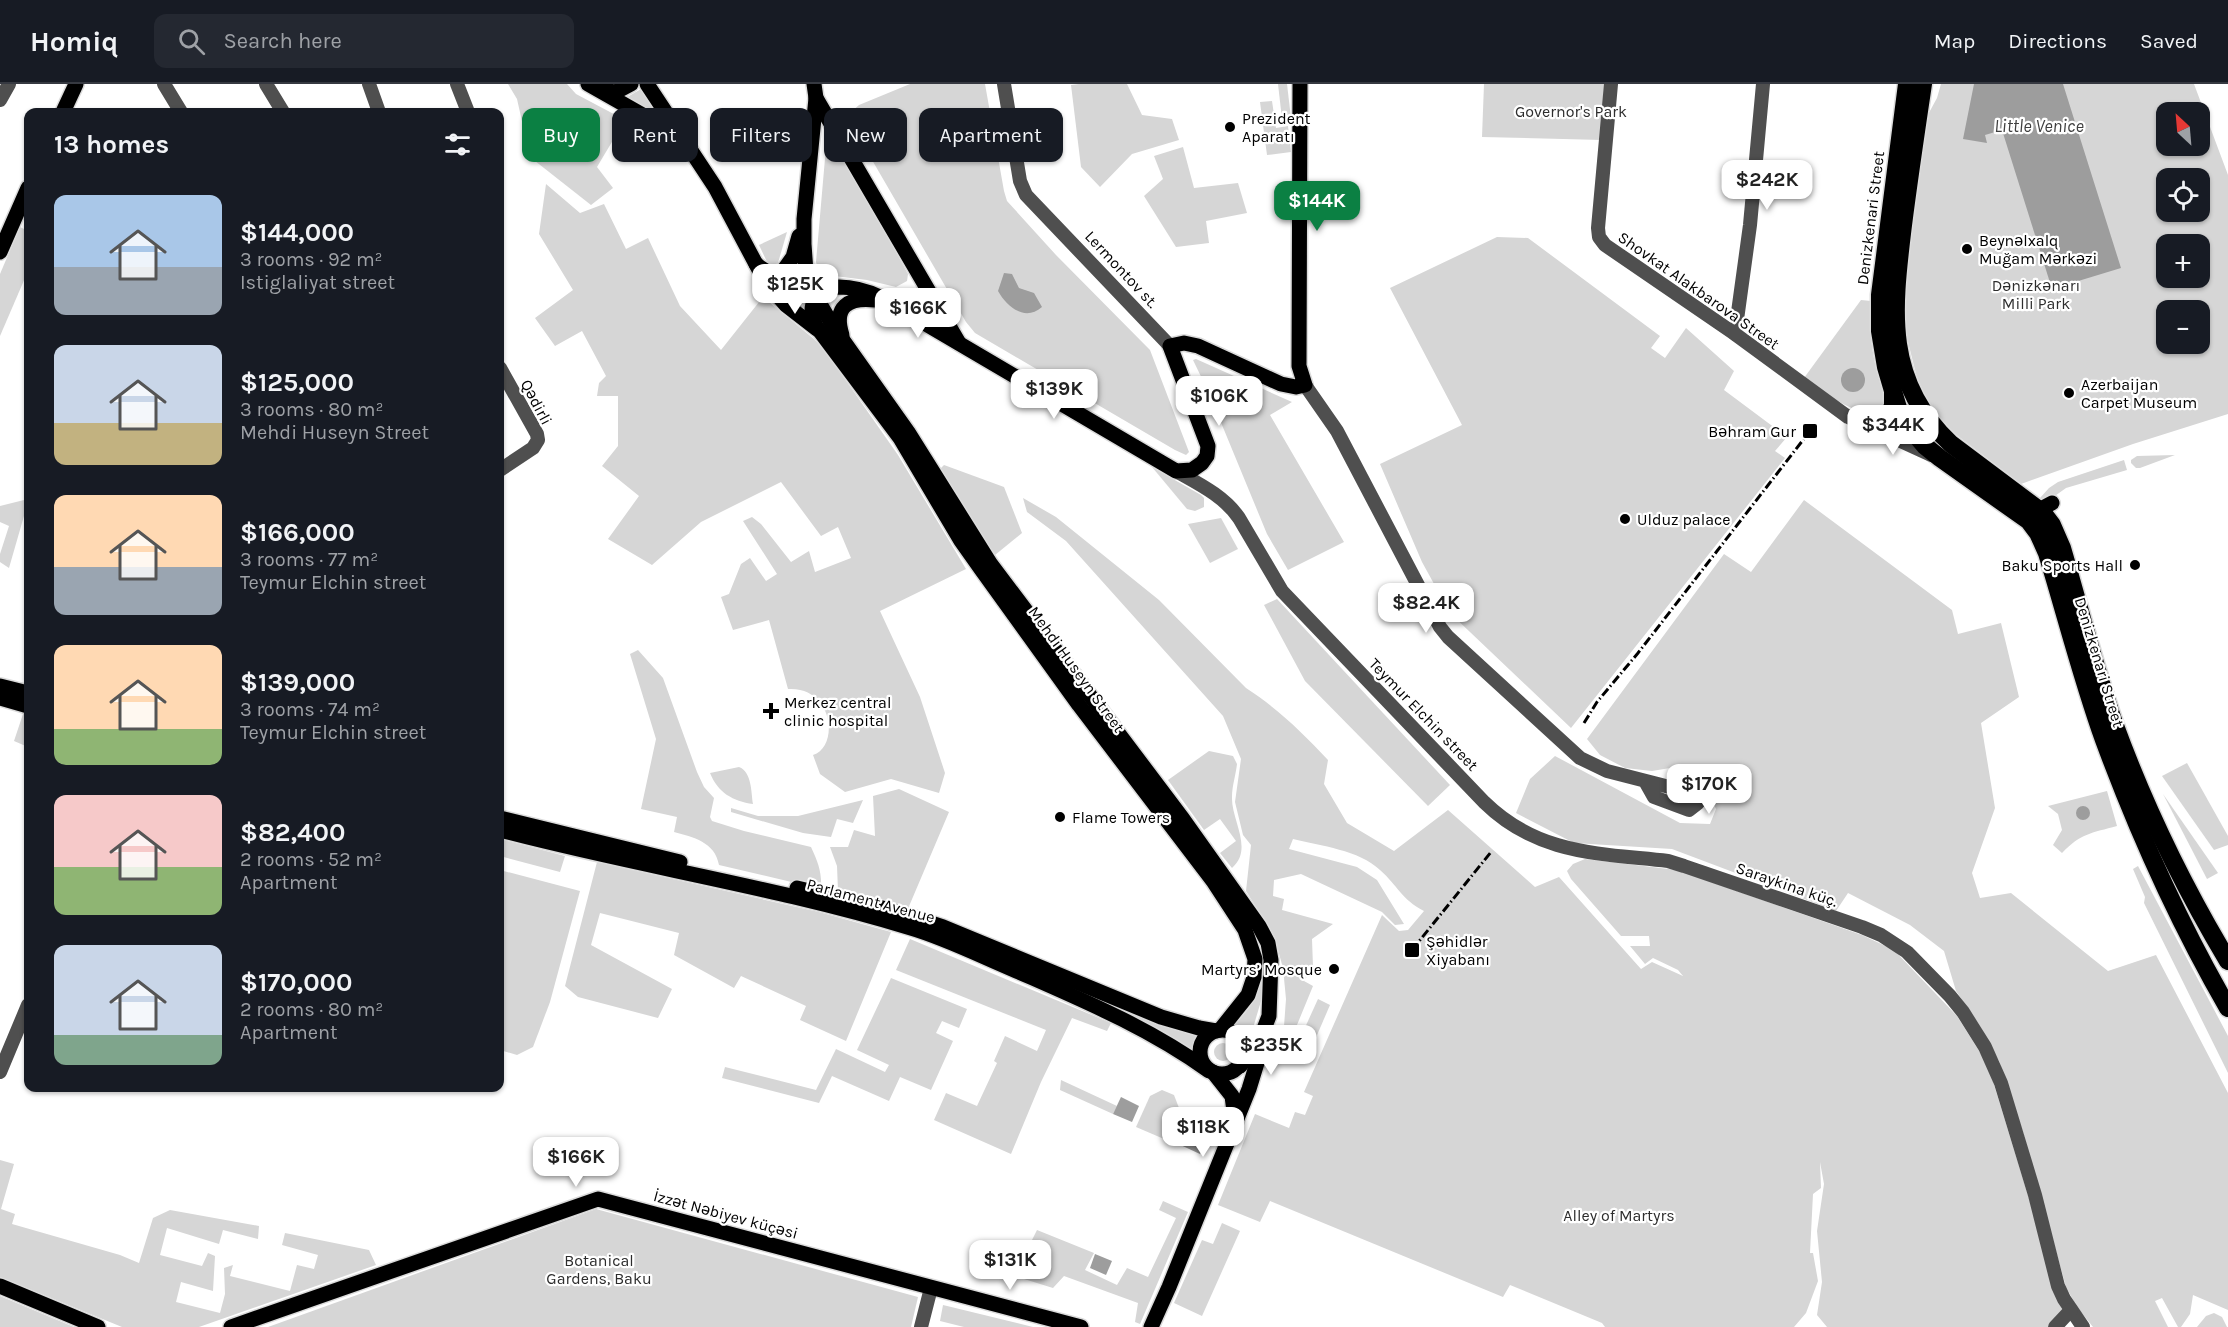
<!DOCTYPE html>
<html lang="en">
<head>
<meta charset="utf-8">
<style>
  body { margin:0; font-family:Karla,sans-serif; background:#242831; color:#f1f3f6; height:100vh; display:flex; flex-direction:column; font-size:22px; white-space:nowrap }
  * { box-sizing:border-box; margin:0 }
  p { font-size:20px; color:#9ea1a6 }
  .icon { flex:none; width:33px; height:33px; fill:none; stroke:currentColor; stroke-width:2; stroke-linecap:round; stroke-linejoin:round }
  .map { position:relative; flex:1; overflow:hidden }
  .details { position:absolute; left:24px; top:24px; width:480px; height:984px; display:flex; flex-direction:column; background:#171b24; border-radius:12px; box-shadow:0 2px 4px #0004 }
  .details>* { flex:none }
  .hud { position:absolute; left:522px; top:24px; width:570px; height:54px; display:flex; gap:12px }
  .needle { width:39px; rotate:334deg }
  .fabs { position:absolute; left:2156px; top:18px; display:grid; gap:12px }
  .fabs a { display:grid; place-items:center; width:54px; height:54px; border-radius:12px; background:#171b24; box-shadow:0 2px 4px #0004; font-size:30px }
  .price { position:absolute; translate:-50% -51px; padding:0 14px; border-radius:12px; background:#fff; color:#222; font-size:20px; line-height:39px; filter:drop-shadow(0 2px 3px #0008) }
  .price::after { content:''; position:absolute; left:50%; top:36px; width:18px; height:14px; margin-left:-9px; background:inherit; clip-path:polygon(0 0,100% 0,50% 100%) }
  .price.current { background:#0b8043; color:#fff }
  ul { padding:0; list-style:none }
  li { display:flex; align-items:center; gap:18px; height:150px; padding:0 30px }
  li span { display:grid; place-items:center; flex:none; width:168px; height:120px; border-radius:12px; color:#555 }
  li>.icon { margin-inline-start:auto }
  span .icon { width:72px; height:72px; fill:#fffc; stroke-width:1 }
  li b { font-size:26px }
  h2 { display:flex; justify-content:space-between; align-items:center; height:72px; padding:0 30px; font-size:26px }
  .chip { padding:0 21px; border-radius:12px; background:#171b24; box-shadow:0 2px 4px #0004; font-size:21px; line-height:54px }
  .chip.current { background:#0b8043; color:#fff }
  header { display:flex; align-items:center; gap:36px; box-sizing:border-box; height:84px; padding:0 30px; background:#171b24; border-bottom:2px solid #363941 }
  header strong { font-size:28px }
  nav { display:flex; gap:33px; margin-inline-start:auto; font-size:21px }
  .search { width:420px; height:54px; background:#242831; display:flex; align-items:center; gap:15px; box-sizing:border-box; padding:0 21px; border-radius:12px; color:#9ea1a6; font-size:22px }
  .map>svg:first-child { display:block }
  .green { fill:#d6d6d6; fill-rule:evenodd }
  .water { fill:#9d9d9d }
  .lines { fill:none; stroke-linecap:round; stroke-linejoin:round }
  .major-casing { stroke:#dbdbdb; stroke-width:18 }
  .highway-casing { stroke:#dbdbdb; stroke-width:21 }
  .minor { stroke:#4f4f4f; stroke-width:14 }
  .major { stroke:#000; stroke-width:15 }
  .highway { stroke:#000; stroke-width:18 }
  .rail { stroke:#000; stroke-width:3; stroke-dasharray:9 3 1.5 3; stroke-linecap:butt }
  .poi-dot { fill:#000; stroke:#fff; stroke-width:2 }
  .labels { text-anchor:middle; stroke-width:4.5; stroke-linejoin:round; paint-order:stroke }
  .park-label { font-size:16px; fill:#2d2d2d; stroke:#fff }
  .poi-label { font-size:16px; fill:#000; stroke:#fff; text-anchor:start }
  .street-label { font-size:16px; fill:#000; stroke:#fff }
  .water-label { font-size:18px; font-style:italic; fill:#3e3e3e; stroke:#fff }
</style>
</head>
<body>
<header>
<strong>Homiq</strong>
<div class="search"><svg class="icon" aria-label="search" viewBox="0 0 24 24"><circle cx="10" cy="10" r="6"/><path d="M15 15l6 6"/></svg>Search here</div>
<nav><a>Map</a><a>Directions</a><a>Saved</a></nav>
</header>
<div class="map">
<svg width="2228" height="1243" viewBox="0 0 2228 1243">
  <rect width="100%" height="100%" fill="#fff"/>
  <!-- green -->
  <g class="green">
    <polygon points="508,0 567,0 576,10 625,36 597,83 613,104 591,121 530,73 517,15"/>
    <polygon points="910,0 985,0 1004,107 1007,117 1056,171 1150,266 1189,368 1186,371 1175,366 975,249 966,238 850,38 850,29 859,21"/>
    <polygon points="1079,0 1127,0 1142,31 1172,35 1179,56 1132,70 1100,103 1081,83 1071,1"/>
    <polygon points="1278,0 1287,0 1291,34 1282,35"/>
    <polygon points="1484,0 1604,0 1602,56 1482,53"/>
    <path d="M1941 0H2194L2228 91V330L2133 360 2021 400 1946 343 1930 321 1918 298 1905 246V198L1925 36 1937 14ZM2166 28H2199V62H2166ZM2166 94H2199V128H2166ZM2166 160H2199V194H2166ZM2166 226H2199V260H2166Z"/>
    <polygon points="641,5 661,36 624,15"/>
    <polygon points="1272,17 1276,44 1288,42 1291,68 1267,71 1260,18"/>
    <polygon points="832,57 838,60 908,190 907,197 896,203 867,196 826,191 818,185 816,178 826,63"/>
    <polygon points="1183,63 1194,104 1238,99 1247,129 1206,137 1209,159 1176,163 1144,112 1163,95 1154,72"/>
    <path d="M546 100 580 129 604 120 626 165 648 154 680 222 721 266 763 213 814 255 826 268 898 371 966 485 880 527 920 613 945 689 939 709 891 695 845 708 820 690 813 671C840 662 833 602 788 605L769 536 733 546 721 513 729 510 741 480 750 474 766 497 777 490 743 437 752 433 761 440 791 478 809 467 815 488 851 474 838 443 821 452 781 398 701 438 652 481 608 455 639 412 602 382 618 362V312H597L599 299 606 292 582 247 555 262 535 234 573 206 539 150Z"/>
    <polygon points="20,143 28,147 28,187 0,252 0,190"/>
    <polygon points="787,148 778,179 773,182 768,180 759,161"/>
    <polygon points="1497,153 1528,154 1660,252 1651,264 1665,274 1686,244 1734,287 1724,306 1787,353 1775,367 1785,374 1571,644 1450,529 1422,478 1380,380 1462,341 1390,204"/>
    <polygon points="790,188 797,190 800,201 794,206 798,224 768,195"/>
    <path d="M1861 216 1871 217C1869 239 1871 262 1876 284 1879 298 1887 312 1884 326 1857 337 1826 308 1804 294Z"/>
    <polygon points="1196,275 1292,318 1270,331 1344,458 1288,486 1267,450 1208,307 1193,276"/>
    <polygon points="2175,371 2140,384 2136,384 2131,379 2131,376 2137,372"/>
    <polygon points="2124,376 2127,386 2066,404 2045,419 2040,414 2049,404 2058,398"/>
    <polygon points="944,381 1004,403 1022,449 995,471 938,387"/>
    <polygon points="1152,383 1201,411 1204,414 1204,423 1195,427 1187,425"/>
    <path d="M1023 414 1056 433 1159 516 1246 604C1277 624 1303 649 1328 676L1324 700 1347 739 1394 767 1448 726 1535 803 1559 793 1641 885 1652 878 1683 892 1678 886 1653 874 1645 880 1630 862H1650L1649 852H1621L1571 795 1567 787 1573 780 1585 775 1677 786 1862 851 1894 866 1957 932 1988 981 2064 1229 2051 1243H1827L1817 1231 1822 1198 1817 1147 1824 1100 1820 1078 1821 1104 1813 1110 1810 1169H1813L1818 1197 1806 1229 1794 1243H1605L1602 1239 1510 1201 1503 1213 1270 1117 1260 1138 1218 1121 1255 1030 1289 1044 1295 1028 1305 1031 1313 1012 1304 1008 1382 831 1399 847 1408 846 1424 827C1401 815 1398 802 1380 786 1359 766 1321 762 1293 755L1289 765 1357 783 1377 796 1404 840 1395 841 1382 828 1301 790 1274 796 1273 812 1284 815 1282 826 1333 840 1312 855 1313 883 1304 897 1313 902 1290 958 1283 956 1286 915 1283 884 1274 852 1246 807 1251 761 1243 751 1235 718 1241 675 1223 632 1066 457 1027 428Z"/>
    <polygon points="28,415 28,418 9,484 0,478 0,470 9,442 0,438 0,422"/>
    <polygon points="1804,416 1952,526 1958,550 2001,539 2019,613 1981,639 1995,724 1972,789 1980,814 2011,809 2108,887 2156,871 2228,1009 2228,1226 2193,1211 2190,1230 2181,1243 2178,1243 2162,1214 2155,1217 2168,1243 2093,1243 2077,1223 2066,1203 2023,1048 1999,977 1980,942 1956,907 1944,867 1910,841 1848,809 1836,827 1672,765 1574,759 1516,729 1530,695 1555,672 1680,739 1710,740 1716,725 1710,712 1707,696 1676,683 1652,687 1625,684 1600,671 1587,655 1724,470 1751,488"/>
    <polygon points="1221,434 1238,465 1210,479 1188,440"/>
    <polygon points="1277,515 1450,701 1428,722 1305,597 1264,521"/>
    <path d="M638 566 663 594 697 688 704 703 714 714 710 733 712 737 744 747 811 763C818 778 822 788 821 805L719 781C715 758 693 753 674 748L677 733 641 725 656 655 630 570Z"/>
    <polygon points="23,630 28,631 28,663 14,657"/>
    <path d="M1209 667 1233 672 1237 680C1236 690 1232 702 1232 713 1231 736 1254 765 1232 784L1220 769 1236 757 1220 735 1204 746 1168 696Z"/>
    <polygon points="2187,679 2228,752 2228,761 2214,766 2162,692"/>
    <path d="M739 683C752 688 751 708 753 720 733 717 718 709 710 689Z"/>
    <polygon points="899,705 949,728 907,827 838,807 837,782 830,763 848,763 854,746 875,752 873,712"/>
    <path d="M2107 707 2117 742C2092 749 2081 749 2062 769L2053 761 2062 746 2058 730 2048 722Z"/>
    <polygon points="2163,710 2218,789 2207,795"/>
    <polygon points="863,716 853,739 837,735 831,753 803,749 731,728 731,724 758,732 798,732"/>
    <polygon points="500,755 565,772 560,788 500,772"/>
    <polygon points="597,778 819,828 891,848 846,957 800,936 806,922 741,892 734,904 674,871 679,849 600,829 591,861 672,905 658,934 578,913 565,902"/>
    <polygon points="2138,782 2228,952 2228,989 2144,819 2145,813 2133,785"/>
    <polygon points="500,786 580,807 550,918 533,963 517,971 500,966"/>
    <polygon points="910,855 1111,939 1107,947 1072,934 1041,998 1011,1070 934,1036 946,1009 977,1022 997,979 994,977 1005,952 1037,967 1046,946 896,886"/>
    <path d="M1264 889 1261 917 1248 961 1241 949 1231 943C1250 927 1257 913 1264 889Z"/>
    <polygon points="891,894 967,925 959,944 942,937 936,949 953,957 931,1006 900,993 889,1017 832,992 819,1019 722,994 725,983 816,1006 836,965 885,988 889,981 857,966"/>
    <polygon points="1318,915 1330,921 1311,965 1298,959"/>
    <polygon points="1128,929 1202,948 1198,955 1195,967"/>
    <circle cx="1223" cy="968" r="9"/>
    <polygon points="1061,996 1117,1022 1113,1030 1060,1006"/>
    <polygon points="1162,1006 1174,1011 1179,1024 1164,1055 1136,1043 1150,1012"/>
    <polygon points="0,1076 14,1080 1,1125 15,1130 12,1140 120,1171 139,1179 153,1134 170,1126 259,1142 258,1155 223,1146 219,1160 167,1144 160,1171 202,1182 208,1169 215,1172 213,1207 181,1198 176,1218 220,1229 225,1210 224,1184 233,1181 230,1192 290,1207 297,1181 314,1185 318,1171 282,1161 285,1149 369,1166 376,1181 199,1243 122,1243 0,1193"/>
    <polygon points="1163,1117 1188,1128 1140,1240 1135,1238 1138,1219 1064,1192 1053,1204 1014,1192 1037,1146 1094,1169 1085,1186 1117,1201 1127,1184 1148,1193 1176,1134 1159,1126"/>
    <polygon points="596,1125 918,1213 911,1243 268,1243"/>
    <polygon points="1222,1139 1240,1147 1202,1232 1174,1219 1202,1156 1213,1160"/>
    <polygon points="0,1212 74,1243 0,1243"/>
    <polygon points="943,1221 1033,1243 964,1243 940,1237"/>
    <polygon points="2214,1229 2222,1233 2227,1243 2197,1243 2206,1232"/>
  </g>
  <!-- water -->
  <g class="water">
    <polygon points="1974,0 2063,0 2121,184 2052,205 2002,46 1985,51 1987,59 1963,55"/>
    <path d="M1004 189 1012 190 1019 204 1034 209 1042 223C1025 238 1007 223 998 207Z"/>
    <circle cx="1853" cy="296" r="12"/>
    <circle cx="2083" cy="729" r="7"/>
    <polygon points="1121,1013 1139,1022 1132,1038 1113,1030"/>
    <polygon points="1181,1042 1207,1054 1200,1070 1174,1058"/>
    <polygon points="1095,1170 1112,1177 1106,1191 1090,1184"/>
  </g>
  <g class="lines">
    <!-- major casing -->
    <g class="major-casing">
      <g id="major">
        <polyline points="588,0 655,38 675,53"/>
        <polyline points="647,0 715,103 765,197 786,221 817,245"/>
        <polyline points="814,0 816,14 804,135 804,160 806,188 820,220 833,242 908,348 990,479 1183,735 1259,842 1268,859 1271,876 1269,932 1259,958 1240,982"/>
        <polyline points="600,6 616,8 631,0"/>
        <polyline points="816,14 959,259"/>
        <polyline points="63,28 76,0"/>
        <polyline points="0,168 28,104"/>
        <path d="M756 180C764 187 772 192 783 187L793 173 799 152"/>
        <path d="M842 251C833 223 848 213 875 216"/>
        <polyline points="2030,431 2052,419"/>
        <polyline points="0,602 28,609"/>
        <polyline points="0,614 28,622"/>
        <polyline points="500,734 680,778"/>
        <path d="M500 746C636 782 776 803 911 844 945 854 979 871 1012 885 1080 915 1148 943 1209 987"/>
        <polyline points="797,804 891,826 943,843 1161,933 1199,944 1216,947"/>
        <circle cx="1222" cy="968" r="22"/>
        <path d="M1220 946 1248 911 1254 893 1255 875 1245 846 1213 797 1079 621 981 485 961 457 900 354 816 242C806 222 816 204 839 203 853 203 867 207 880 213L1176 387 1192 386 1202 379 1207 372 1208 362 1170 262 1184 259 1198 262 1281 300 1296 303 1305 301 1299 282 1300 0"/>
        <polyline points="1213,988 1232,1012 1235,1035"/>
        <polyline points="0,1202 98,1243"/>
        <polyline points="231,1243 598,1115 1081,1243"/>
        <polyline points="1151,1243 1169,1203 1249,1005 1265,953"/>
      </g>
    </g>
    <!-- highway casing -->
    <g class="highway-casing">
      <g id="highway">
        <path d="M1907 0 1880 211V247L1886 283 1898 324 1909 343 1925 362 1940 374 2029 437 2038 449 2047 469C2066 531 2082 595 2104 656 2138 748 2179 839 2228 924"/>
        <path d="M1923 0C1916 47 1909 94 1903 141 1893 225 1883 296 1951 360L2043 429 2052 441 2062 464C2079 522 2094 582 2114 639 2144 721 2183 802 2228 877"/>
        <polyline points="1861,339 1875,338 1890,330 1893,321 1893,309"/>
      </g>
    </g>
    <!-- minor -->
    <g class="minor">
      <polyline points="164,0 181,28"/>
      <polyline points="266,0 283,28"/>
      <polyline points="369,0 379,28"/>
      <polyline points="457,0 468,28"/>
      <polyline points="1004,0 1020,97 1026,111 1170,262"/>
      <polyline points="1611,0 1598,144 1599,153 1605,161 1735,250 1848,333 1931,371"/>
      <polyline points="0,16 9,0"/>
      <polyline points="1735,250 1750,141 1763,0"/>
      <polyline points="500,284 537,350 538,356 533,364 500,386"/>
      <polyline points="1305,301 1337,347 1440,543 1448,553 1580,674 1607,687 1685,707 1695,711 1698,714 1698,719 1689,726 1654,713 1645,697"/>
      <path d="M1176 387C1199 400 1224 412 1239 434L1282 507 1484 718C1538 771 1598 769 1668 777L1684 782 1862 843 1881 851 1907 868 1950 912 1963 928 1985 963 2001 999 2035 1111 2058 1202 2064 1215 2083 1243"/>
      <polyline points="0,988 28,921"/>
      <polyline points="921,1243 931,1204"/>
      <polyline points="2055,1243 2071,1226"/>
    </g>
    <!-- major -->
    <use href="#major" class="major"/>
    <!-- highway -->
    <use href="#highway" class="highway"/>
    <!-- rail -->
    <g class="rail">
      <polyline points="1584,639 1597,618 1638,569 1810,347"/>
      <polyline points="1412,866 1491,768"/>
    </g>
  </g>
  <!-- markers -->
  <g class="poi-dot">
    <circle cx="1230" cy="43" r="6"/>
    <circle cx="1967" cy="165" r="6"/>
    <circle cx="2069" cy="309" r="6"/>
    <rect x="1802" y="339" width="16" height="16" rx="3"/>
    <circle cx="1625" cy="435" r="6"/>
    <circle cx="2135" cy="481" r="6"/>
    <path d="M768 618h6v6h6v6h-6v6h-6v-6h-6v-6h6z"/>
    <circle cx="1060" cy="733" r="6"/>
    <rect x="1404" y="858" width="16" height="16" rx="3"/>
    <circle cx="1334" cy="885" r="6"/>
  </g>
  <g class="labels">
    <!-- park labels -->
    <g class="park-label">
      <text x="1571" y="33">Governor's Park</text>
      <text x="2036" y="207">Dənizkənarı<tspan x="2036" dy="18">Milli Park</tspan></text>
      <text x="1619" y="1137">Alley of Martyrs</text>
      <text x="599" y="1182">Botanical<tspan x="599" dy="18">Gardens, Baku</tspan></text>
    </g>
    <!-- poi labels -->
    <g class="poi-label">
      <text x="1242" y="40">Prezident<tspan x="1242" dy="18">Aparatı</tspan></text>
      <text x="1979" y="162">Beynəlxalq<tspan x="1979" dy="18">Muğam Mərkəzi</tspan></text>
      <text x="2081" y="306">Azerbaijan<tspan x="2081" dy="18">Carpet Museum</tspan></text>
      <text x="1796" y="353" text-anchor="end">Bəhram Gur</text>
      <text x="1637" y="441">Ulduz palace</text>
      <text x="2123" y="487" text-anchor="end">Baku Sports Hall</text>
      <text x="784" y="624">Merkez central<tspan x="784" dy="18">clinic hospital</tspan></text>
      <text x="1072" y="739">Flame Towers</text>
      <text x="1426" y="863">Şəhidlər<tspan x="1426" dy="18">Xiyabanı</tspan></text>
      <text x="1322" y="891" text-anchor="end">Martyrs’ Mosque</text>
    </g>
    <!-- street labels -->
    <g class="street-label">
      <text transform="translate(1870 134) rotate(-83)" y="6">Denizkenari Street</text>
      <text transform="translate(1122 185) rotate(47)" y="6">Lermontov st.</text>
      <text transform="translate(1699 206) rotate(35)" y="6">Shovkat Alakbarova Street</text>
      <text transform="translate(537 318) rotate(62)" y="6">Qədirli</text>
      <text transform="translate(2100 578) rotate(73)" y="6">Denizkenari Street</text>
      <text transform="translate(1077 585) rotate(54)" y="6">Mehdi Huseyn Street</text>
      <text transform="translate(1424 630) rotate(46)" y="6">Teymur Elchin street</text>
      <text transform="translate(1787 800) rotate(19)" y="6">Saraykina küç.</text>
      <text transform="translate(871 816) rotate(15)" y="6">Parlament Avenue</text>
      <text transform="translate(726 1130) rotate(15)" y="6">İzzət Nəbiyev küçəsi</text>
    </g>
    <!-- water labels -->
    <g class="water-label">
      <text x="2039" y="48">Little Venice</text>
    </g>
  </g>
</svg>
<div class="fabs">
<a><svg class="needle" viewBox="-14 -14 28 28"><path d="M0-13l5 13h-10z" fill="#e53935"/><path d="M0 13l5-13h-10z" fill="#9ea1a6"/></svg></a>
<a><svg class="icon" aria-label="locate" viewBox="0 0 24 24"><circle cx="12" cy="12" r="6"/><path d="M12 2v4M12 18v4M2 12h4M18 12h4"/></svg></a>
<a>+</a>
<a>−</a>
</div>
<b class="price" style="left:1767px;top:127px">$242K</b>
<b class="price current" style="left:1317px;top:148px">$144K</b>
<b class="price" style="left:795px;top:231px">$125K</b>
<b class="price" style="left:918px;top:255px">$166K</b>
<b class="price" style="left:1054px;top:336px">$139K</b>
<b class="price" style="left:1219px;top:343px">$106K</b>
<b class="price" style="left:1893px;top:372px">$344K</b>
<b class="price" style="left:1426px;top:550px">$82.4K</b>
<b class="price" style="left:1709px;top:731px">$170K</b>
<b class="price" style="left:1271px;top:992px">$235K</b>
<b class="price" style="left:1203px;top:1074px">$118K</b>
<b class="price" style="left:576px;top:1104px">$166K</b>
<b class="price" style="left:1010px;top:1207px">$131K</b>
<div class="hud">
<a class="chip current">Buy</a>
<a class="chip">Rent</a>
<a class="chip">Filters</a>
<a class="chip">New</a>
<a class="chip">Apartment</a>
</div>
<section class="details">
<h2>13 homes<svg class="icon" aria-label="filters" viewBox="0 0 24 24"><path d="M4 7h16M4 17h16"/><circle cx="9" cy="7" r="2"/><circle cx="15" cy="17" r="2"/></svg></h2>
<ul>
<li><span style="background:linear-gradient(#a9c7e8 60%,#9aa5b1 0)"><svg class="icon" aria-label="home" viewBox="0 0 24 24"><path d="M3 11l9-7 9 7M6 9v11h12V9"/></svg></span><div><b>$144,000</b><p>3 rooms · 92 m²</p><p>Istiglaliyat street</p></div></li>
<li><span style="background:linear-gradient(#c9d6e8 65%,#c2b280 0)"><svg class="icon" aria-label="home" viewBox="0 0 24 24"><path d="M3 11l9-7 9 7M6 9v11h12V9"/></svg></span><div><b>$125,000</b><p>3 rooms · 80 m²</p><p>Mehdi Huseyn Street</p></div></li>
<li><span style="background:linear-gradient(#ffd9b3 60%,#9aa5b1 0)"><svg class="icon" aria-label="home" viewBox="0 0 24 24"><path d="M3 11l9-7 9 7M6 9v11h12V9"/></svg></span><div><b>$166,000</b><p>3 rooms · 77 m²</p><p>Teymur Elchin street</p></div></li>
<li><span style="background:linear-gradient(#ffd9b3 70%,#8fb573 0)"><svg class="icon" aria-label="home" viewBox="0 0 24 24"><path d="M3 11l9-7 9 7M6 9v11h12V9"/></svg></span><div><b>$139,000</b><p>3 rooms · 74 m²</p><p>Teymur Elchin street</p></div></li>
<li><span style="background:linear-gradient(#f6c9c9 60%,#8fb573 0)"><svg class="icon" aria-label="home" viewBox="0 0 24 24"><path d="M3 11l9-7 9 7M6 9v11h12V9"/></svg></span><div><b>$82,400</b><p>2 rooms · 52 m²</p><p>Apartment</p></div></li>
<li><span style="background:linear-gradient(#c9d6e8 75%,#7fa58c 0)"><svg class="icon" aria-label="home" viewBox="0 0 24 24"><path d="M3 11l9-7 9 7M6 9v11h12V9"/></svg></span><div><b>$170,000</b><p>2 rooms · 80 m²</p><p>Apartment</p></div></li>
</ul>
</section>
</div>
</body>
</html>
